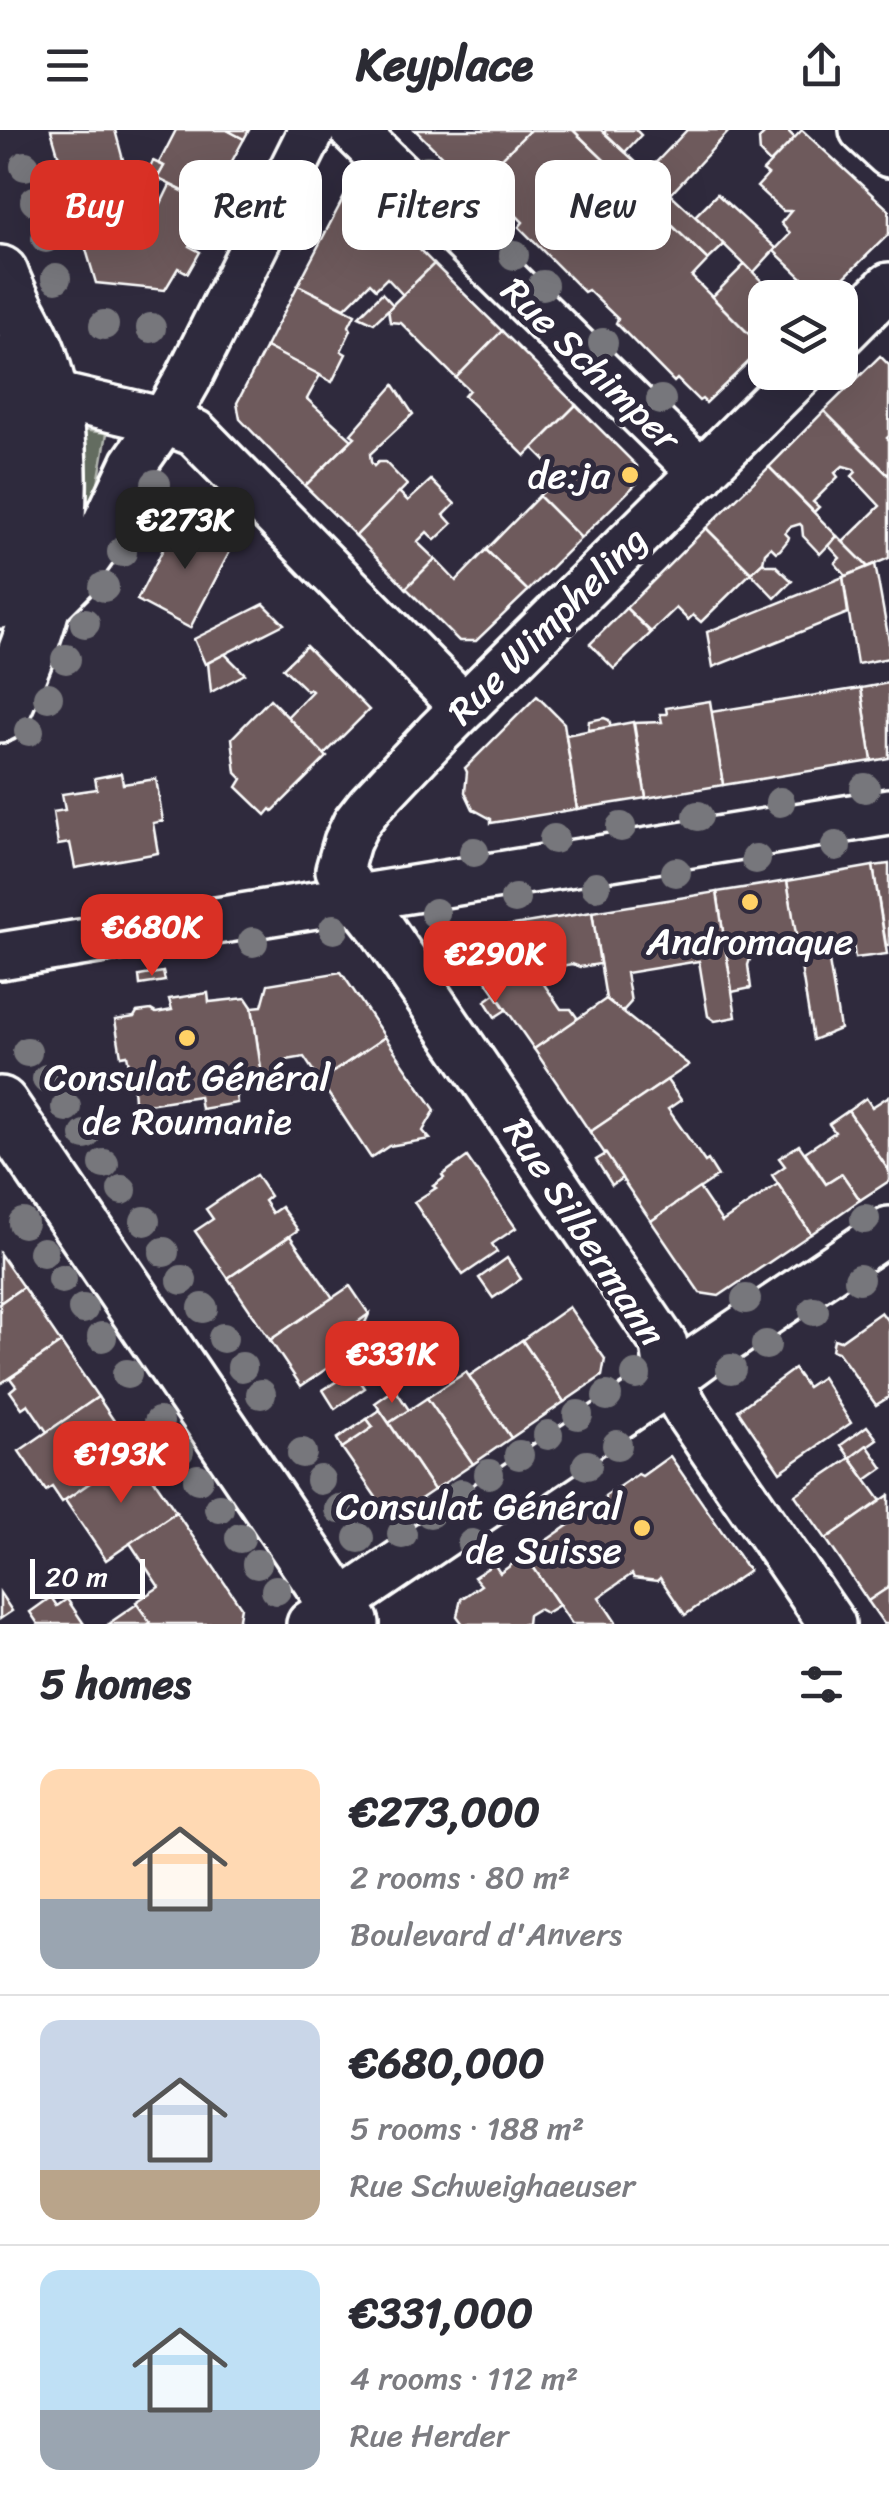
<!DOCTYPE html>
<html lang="en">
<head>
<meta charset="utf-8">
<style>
  body { margin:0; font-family:Sriracha,sans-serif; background:#f7f7f7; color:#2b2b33; height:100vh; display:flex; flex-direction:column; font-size:38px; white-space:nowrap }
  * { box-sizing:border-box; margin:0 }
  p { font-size:32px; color:#7c7c81 }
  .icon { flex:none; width:55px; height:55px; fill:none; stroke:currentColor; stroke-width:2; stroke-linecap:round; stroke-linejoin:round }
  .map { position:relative; height:1494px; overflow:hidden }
  .panel { display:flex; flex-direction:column; background:#fff; flex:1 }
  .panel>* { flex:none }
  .hud { position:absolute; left:30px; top:30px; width:830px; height:90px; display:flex; gap:20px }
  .fabs { position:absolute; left:748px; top:150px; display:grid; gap:20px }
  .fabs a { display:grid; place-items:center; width:110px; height:110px; border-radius:20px; background:#fff; box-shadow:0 10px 40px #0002; font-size:50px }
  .scale { position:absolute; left:30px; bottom:25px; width:115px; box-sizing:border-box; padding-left:10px; border:5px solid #fff; border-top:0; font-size:28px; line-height:35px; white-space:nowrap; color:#fff; -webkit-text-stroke:8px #2f2a3d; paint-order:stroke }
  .price { position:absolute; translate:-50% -85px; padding:0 22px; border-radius:20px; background:#d93025; color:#fff; font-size:32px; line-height:65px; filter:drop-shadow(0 2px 5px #0008) }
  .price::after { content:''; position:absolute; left:50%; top:60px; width:30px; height:22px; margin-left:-15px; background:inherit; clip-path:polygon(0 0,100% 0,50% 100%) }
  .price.on { background:#222; color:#fff }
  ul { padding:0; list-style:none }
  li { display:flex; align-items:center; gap:30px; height:250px; padding:0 40px }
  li+li { border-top:2px solid #e1e1e2 }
  li span { display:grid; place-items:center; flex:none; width:280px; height:200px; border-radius:20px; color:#555 }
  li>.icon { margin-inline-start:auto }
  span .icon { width:120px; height:120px; fill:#fffc; stroke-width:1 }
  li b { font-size:42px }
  h2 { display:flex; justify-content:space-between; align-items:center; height:120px; padding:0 40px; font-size:42px }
  .chip { padding:0 35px; border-radius:20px; background:#fff; box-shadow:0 10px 40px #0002; font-size:35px; line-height:90px }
  .chip.on { background:#d93025; color:#fff }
  header { display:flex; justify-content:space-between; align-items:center; height:130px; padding:0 40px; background:#fff; font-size:45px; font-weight:700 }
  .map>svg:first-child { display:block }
  .green { fill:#646c60; stroke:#b2b6b0; stroke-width:2.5 }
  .building { fill:#6e5a5c; stroke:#fff; stroke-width:2.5 }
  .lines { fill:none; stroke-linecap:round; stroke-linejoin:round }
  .minor-casing { stroke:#fff; stroke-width:52 }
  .major-casing { stroke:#fff; stroke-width:62 }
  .minor { stroke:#2f2a3d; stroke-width:45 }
  .major { stroke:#2f2a3d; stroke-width:55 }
  .tree { fill:#77777c }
  .poi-dot { fill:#ffd166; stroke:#2f2a3d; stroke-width:4 }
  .labels { text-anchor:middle; stroke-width:10; stroke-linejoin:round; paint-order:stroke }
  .street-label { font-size:38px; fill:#fff; stroke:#2f2a3d }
  .poi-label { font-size:38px; fill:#fff; stroke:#2f2a3d; text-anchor:end }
</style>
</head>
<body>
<header><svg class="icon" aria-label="menu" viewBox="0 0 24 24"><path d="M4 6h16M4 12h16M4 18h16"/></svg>Keyplace<svg class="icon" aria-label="share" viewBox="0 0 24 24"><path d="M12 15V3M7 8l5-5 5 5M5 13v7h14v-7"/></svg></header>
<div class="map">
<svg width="889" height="1494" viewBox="0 0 889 1494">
  <rect width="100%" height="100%" fill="#2f2a3d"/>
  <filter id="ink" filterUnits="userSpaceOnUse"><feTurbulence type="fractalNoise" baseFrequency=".01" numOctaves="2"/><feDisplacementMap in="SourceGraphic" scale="20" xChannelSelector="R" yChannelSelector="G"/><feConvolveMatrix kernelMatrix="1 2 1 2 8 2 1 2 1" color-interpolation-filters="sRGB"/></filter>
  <g filter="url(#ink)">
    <!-- green -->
    <polygon class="green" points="73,299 107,303 87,415"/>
    <!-- building -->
    <g class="building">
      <polygon points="51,0 115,0 127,45 69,62"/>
      <polygon points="176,0 227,0 244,9 231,33 239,37 231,53 223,49 210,74 157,48 164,36 159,33"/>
      <polygon points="227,0 249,0 244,9"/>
      <polygon points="415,0 527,0 529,2 473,57"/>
      <polygon points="530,0 573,0 708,130 692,147 763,218 706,273 702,269 699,271 677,249 674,252 616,193 618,189 588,160 584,162 519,97 523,92 501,70 492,77 473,57"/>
      <polygon points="573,0 601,0 725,114 708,130"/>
      <polygon points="606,0 636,0 641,5 625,22 604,2"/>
      <polygon points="687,0 730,0 671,64 647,42"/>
      <polygon points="768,0 787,0 795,8 770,33 760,23 759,9"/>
      <polygon points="802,0 889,80 889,104 823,168 774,121 790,104 781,93 791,81 783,81 757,57 768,45 763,41"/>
      <polygon points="153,31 164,36 159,45 149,40"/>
      <polygon points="113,48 126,92 147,92 151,94 170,55 210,74 189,116 200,122 188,143 178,138 165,160 96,153 69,62"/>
      <polygon points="362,62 434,134 403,165 387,148 376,159 370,153 345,178 298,155 345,65"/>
      <polygon points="717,64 776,118 753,143 695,86"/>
      <polygon points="434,134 502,201 456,248 401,193 390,192 388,179"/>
      <polygon points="745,134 778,168 765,168 765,220 712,167"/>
      <polygon points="298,155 355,184 349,196 351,200 341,221 346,224 332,252 266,217"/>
      <polygon points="382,163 393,175 374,193 359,186"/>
      <polygon points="502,201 576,275 525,326 464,266 469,260 456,248"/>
      <polygon points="266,217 320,245 307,269 352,310 305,356 240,289 237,273"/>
      <polygon points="880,226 889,235 889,306 887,308 889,310 889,346 824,281"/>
      <polygon points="394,255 413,284 370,324 371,332 374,336 378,332 385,332 407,355 356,406 305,356 355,307 351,304"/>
      <polygon points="576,275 637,336 637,353 581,408 539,366 560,345 533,318"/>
      <polygon points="824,281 889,346 889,428 868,437 843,412 880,376 852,346 856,342 854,339 843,336 835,343 838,347 813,372 819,377 814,382 769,337"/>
      <polygon points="769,337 837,406 820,424 803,406 802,396 800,394 790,397 785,403 789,407 788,410 780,420 776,422 771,417 765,423 763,432 751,443 706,398"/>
      <polygon points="431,350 455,374 444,385 452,394 435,410 427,402 417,412 435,429 406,458 356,406 399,362 408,371"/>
      <polygon points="539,366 581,408 528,461 486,420"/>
      <polygon points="197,387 223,401 216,414 230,421 190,498 137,470 177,392 191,400"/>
      <polygon points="706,398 751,443 701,492 693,485 688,490 676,478 651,502 626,478"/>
      <polygon points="837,406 868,437 846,446 835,433 840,428 829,416"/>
      <polygon points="486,420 528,461 476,511 459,511 406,458 435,429 456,451"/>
      <polygon points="763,432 766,435 775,435 792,451 775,468 751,443"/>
      <polygon points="875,434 889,511 889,528 857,534 843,447"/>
      <polygon points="843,447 848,483 713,537 707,502"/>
      <polygon points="264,474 284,494 205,534 194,509"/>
      <polygon points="626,478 651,503 614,539 590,514"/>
      <polygon points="306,516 369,580 324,625 287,587 312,561 310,559 307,561 283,538"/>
      <polygon points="225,524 245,544 211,562 208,533"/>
      <polygon points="889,553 889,628 872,631 861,558"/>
      <polygon points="861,558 872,631 723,655 711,582"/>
      <polygon points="537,566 564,593 577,679 491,693 491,689 473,679 465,662 467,642 465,638"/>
      <polygon points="270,569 327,627 273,681 271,679 266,685 237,657 242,649 236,643 232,608"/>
      <polygon points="710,571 723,655 646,668 634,593 662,592 660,584 667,584 666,578"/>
      <polygon points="604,588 609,590 611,597 588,600 589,591"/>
      <polygon points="633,592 646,668 577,679 566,605"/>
      <polygon points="121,643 123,654 156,649 163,691 153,693 158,723 75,738 70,713 58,715 53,682 65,680 62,664 97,659 95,648"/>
      <polygon points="889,734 889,815 886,815 873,736"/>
      <polygon points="873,736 887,824 855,828 853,813 827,819 840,899 813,910 787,751"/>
      <polygon points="787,751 799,822 781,825 780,819 752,823 748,835 751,858 732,862 717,762"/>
      <polygon points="717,762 736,887 715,891 708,886 699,831 626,843 631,872 622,882 606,869 592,782"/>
      <polygon points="592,782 600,834 580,837 572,834 549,838 546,846 541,850 561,879 571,879 578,889 534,919 481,843 468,822 468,812 477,801"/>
      <polygon points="163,842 165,851 140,855 139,846"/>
      <polygon points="341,842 385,907 320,951 304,927 281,931 280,932 282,943 262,946 252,877 262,876 268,854"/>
      <polygon points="208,863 209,872 246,868 252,877 262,946 234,951 237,973 201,979 199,966 142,975 134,970 133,958 129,954 126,940 129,935 127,925 121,926 115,890 134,887 137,882 151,880 156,883 172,880 169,869"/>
      <polygon points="495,864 506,880 495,887 485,871"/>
      <polygon points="606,869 689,935 590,1002 534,919"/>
      <polygon points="385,907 435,980 423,1001 430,1009 389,1016 371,1028 320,951"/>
      <polygon points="667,950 681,970 668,979 705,1032 708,1030 718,1046 651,1091 590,1002"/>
      <polygon points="889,966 889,1041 848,981 866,968 872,977"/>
      <polygon points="848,981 889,1041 889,1051 860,1070 842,1044 826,1054 805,1022 835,1002 829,994"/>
      <polygon points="799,1015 826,1054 842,1044 860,1070 811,1104 772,1045 785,1036 779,1028"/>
      <polygon points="606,1024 622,1048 612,1055 596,1030"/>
      <polygon points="467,1027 516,1098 492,1114 497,1122 463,1145 414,1072 436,1058 433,1056 444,1048 442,1045"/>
      <polygon points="256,1045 270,1066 264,1071 272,1083 281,1077 298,1100 228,1148 195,1101 213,1089 206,1079"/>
      <polygon points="778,1054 811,1104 719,1166 700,1163 651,1091 699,1058 722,1092"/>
      <polygon points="290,1106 333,1168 270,1210 228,1148"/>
      <polygon points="0,1124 23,1157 0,1173"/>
      <polygon points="507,1128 521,1149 493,1168 479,1148"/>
      <polygon points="350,1156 369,1184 351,1197 363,1214 301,1256 270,1210"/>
      <polygon points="23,1157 61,1213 0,1254 0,1173"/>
      <polygon points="569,1177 605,1229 602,1246 564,1272 522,1210"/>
      <polygon points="881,1182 889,1193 889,1267 876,1275 838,1222 832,1220 834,1209 840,1211"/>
      <polygon points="369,1184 361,1202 368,1210 363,1214 351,1197"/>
      <polygon points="387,1198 396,1211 385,1219 376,1205"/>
      <polygon points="522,1210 564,1272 511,1308 469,1246"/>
      <polygon points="61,1213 98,1267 47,1302 28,1274 22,1278 10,1261 16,1256 10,1248"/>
      <polygon points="794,1239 807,1257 822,1247 851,1293 780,1342 738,1280"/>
      <polygon points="353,1241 365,1258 335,1279 323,1260"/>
      <polygon points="466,1242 511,1308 473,1334 427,1268"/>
      <polygon points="395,1259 409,1280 389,1293 375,1273"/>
      <polygon points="98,1267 135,1322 62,1372 52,1357 46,1361 19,1321"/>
      <polygon points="427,1268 473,1334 434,1360 389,1293"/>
      <polygon points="380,1280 434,1360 391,1389 342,1318 373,1297 367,1289"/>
      <polygon points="367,1289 373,1297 342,1318 337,1309"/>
      <polygon points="867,1296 877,1309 850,1328 841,1315"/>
      <polygon points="867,1315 883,1338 866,1350 850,1328"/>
      <polygon points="135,1322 176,1382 106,1430 65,1370"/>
      <polygon points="670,1326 749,1441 685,1485 660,1448 657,1451 634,1448 632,1444 599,1467 617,1494 572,1494 525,1425 605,1370 605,1366 638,1344 642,1346"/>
      <polygon points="850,1328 881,1371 826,1409 795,1365"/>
      <polygon points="889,1365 889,1457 868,1471 826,1409"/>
      <polygon points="176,1382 241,1477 238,1494 151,1494 136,1472 159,1457 130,1413"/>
      <polygon points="525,1425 559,1475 546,1483 538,1479 528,1485 527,1494 463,1494 457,1486 461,1469 481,1455 474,1447 494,1434 500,1443"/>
      <polygon points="889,1457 889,1494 884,1494 868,1471"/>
      <polygon points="0,1463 12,1481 0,1489"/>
      <polygon points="51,1467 57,1476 67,1469 84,1494 38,1494 30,1482"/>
      <polygon points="137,1474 151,1494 108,1494"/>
    </g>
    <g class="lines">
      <!-- minor casing -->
      <g class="minor-casing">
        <g id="minor">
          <polyline points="353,0 702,343"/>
          <polyline points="863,0 889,24"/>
          <polyline points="840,205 889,156"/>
          <polyline points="802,242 438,603 370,675 356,693 347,712 339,740 357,767 382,799 664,1214 669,1250 690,1286 832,1494"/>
          <polyline points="49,264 164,291 195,303 464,577"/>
          <polyline points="40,482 73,449 94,419 134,334 164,291 188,249 312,0"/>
          <polyline points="0,826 889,682"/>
          <polyline points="310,1494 652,1263 704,1225 889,1100"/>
        </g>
      </g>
      <!-- major casing -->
      <g class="major-casing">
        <g id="major">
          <path d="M0 144C10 173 29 198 39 227 66 305 63 406 39 485 29 519 15 552 0 584"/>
          <polyline points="0,470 14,388 19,336 10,232"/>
          <polyline points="0,975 351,1494"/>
        </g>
      </g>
      <!-- minor -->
      <use href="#minor" class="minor"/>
      <!-- major -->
      <use href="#major" class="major"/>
    </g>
    <!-- trees -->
    <g class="tree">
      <circle cx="25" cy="36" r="15"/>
      <circle cx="427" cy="40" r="15"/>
      <circle cx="455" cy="67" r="15"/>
      <circle cx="35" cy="71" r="15"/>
      <circle cx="485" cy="96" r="15"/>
      <circle cx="46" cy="108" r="15"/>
      <circle cx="514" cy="125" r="15"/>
      <circle cx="56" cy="148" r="15"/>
      <circle cx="543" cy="155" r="15"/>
      <circle cx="104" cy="195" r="15"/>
      <circle cx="151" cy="198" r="15"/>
      <circle cx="603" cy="213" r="15"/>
      <circle cx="661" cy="270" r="15"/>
      <circle cx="156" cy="354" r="15"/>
      <circle cx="140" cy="387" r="15"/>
      <circle cx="122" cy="422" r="15"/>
      <circle cx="104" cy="457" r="15"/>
      <circle cx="85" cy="493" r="15"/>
      <circle cx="66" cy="529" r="15"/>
      <circle cx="48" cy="567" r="15"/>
      <circle cx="29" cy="601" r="15"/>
      <circle cx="865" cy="658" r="15"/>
      <circle cx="780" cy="672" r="15"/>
      <circle cx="698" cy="686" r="15"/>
      <circle cx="621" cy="697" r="15"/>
      <circle cx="554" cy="709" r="15"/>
      <circle cx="836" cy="716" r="15"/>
      <circle cx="474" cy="722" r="15"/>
      <circle cx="756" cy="729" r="15"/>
      <circle cx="676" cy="742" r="15"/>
      <circle cx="596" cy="756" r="15"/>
      <circle cx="515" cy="769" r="15"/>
      <circle cx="435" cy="783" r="15"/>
      <circle cx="334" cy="799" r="15"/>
      <circle cx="253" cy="812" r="15"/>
      <circle cx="27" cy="922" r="15"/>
      <circle cx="47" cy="949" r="15"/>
      <circle cx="66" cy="977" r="15"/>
      <circle cx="85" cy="1005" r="15"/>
      <circle cx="104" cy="1034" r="15"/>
      <circle cx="122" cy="1060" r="15"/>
      <circle cx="865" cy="1089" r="15"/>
      <circle cx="145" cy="1091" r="15"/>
      <circle cx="23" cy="1093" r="15"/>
      <circle cx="43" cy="1122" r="15"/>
      <circle cx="164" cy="1122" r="15"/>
      <circle cx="62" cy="1149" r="15"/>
      <circle cx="859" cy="1149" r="15"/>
      <circle cx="182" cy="1150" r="15"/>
      <circle cx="746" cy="1169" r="15"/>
      <circle cx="203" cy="1178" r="15"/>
      <circle cx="83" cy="1179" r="15"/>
      <circle cx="814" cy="1181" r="15"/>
      <circle cx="102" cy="1207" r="15"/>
      <circle cx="223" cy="1208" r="15"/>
      <circle cx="766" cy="1215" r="15"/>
      <circle cx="242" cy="1237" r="15"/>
      <circle cx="731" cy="1239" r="15"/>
      <circle cx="127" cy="1244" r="15"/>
      <circle cx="636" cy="1245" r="15"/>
      <circle cx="261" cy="1264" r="15"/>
      <circle cx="607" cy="1266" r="15"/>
      <circle cx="578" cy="1285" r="15"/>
      <circle cx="159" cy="1292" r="15"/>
      <circle cx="548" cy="1305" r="15"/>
      <circle cx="617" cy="1315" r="15"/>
      <circle cx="179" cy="1321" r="15"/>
      <circle cx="302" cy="1323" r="15"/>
      <circle cx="519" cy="1325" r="15"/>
      <circle cx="587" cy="1335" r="15"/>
      <circle cx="489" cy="1344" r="15"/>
      <circle cx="198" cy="1349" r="15"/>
      <circle cx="320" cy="1350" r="15"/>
      <circle cx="461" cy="1364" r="15"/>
      <circle cx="529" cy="1375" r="15"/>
      <circle cx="219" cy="1378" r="15"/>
      <circle cx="339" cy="1379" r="15"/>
      <circle cx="430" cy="1383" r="15"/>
      <circle cx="402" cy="1404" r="15"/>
      <circle cx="240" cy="1408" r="15"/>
      <circle cx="359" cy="1408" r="15"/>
      <circle cx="472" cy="1414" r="15"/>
      <circle cx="257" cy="1434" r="15"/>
      <circle cx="276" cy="1460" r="15"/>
    </g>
  </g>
  <!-- markers -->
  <g class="poi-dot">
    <circle cx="630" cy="345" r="10"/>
    <circle cx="750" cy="772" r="10"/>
    <circle cx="187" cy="908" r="10"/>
    <circle cx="642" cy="1398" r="10"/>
  </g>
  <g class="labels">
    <!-- street labels -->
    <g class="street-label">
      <text transform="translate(591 234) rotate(44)" y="13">Rue Schimper</text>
      <text transform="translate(547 495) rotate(-45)" y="13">Rue Wimpheling</text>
      <text transform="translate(585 1102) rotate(57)" y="13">Rue Silbermann</text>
    </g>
    <!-- poi labels -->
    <g class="poi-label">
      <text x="610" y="358">de:ja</text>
      <text x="750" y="824" text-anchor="middle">Andromaque</text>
      <text x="187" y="960" text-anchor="middle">Consulat Général<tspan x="187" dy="44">de Roumanie</tspan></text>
      <text x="622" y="1389">Consulat Général<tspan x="622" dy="44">de Suisse</tspan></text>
    </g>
  </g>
</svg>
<div class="fabs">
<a><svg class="icon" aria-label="layers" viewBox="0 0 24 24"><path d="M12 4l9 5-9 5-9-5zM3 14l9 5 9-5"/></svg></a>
</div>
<div class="scale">20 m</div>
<b class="price on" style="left:185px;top:442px">€273K</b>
<b class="price" style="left:152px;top:849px">€680K</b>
<b class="price" style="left:495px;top:876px">€290K</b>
<b class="price" style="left:392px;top:1276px">€331K</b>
<b class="price" style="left:121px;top:1376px">€193K</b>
<div class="hud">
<a class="chip on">Buy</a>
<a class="chip">Rent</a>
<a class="chip">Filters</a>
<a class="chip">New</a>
</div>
</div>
<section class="panel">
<h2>5 homes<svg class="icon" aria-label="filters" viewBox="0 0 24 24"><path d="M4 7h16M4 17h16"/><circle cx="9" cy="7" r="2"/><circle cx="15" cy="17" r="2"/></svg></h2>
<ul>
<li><span style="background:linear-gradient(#ffd9b3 65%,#9aa5b1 0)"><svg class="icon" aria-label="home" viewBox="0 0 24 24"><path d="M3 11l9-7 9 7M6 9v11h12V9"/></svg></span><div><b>€273,000</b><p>2 rooms · 80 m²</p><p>Boulevard d'Anvers</p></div></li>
<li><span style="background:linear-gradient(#c9d6e8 75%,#b9a48a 0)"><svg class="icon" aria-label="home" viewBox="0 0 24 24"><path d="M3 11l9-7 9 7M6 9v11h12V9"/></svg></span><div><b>€680,000</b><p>5 rooms · 188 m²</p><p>Rue Schweighaeuser</p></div></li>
<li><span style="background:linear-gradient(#bfe0f5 70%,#9aa5b1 0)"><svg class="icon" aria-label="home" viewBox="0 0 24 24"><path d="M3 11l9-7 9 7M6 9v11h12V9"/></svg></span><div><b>€331,000</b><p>4 rooms · 112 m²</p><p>Rue Herder</p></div></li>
</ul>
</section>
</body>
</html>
